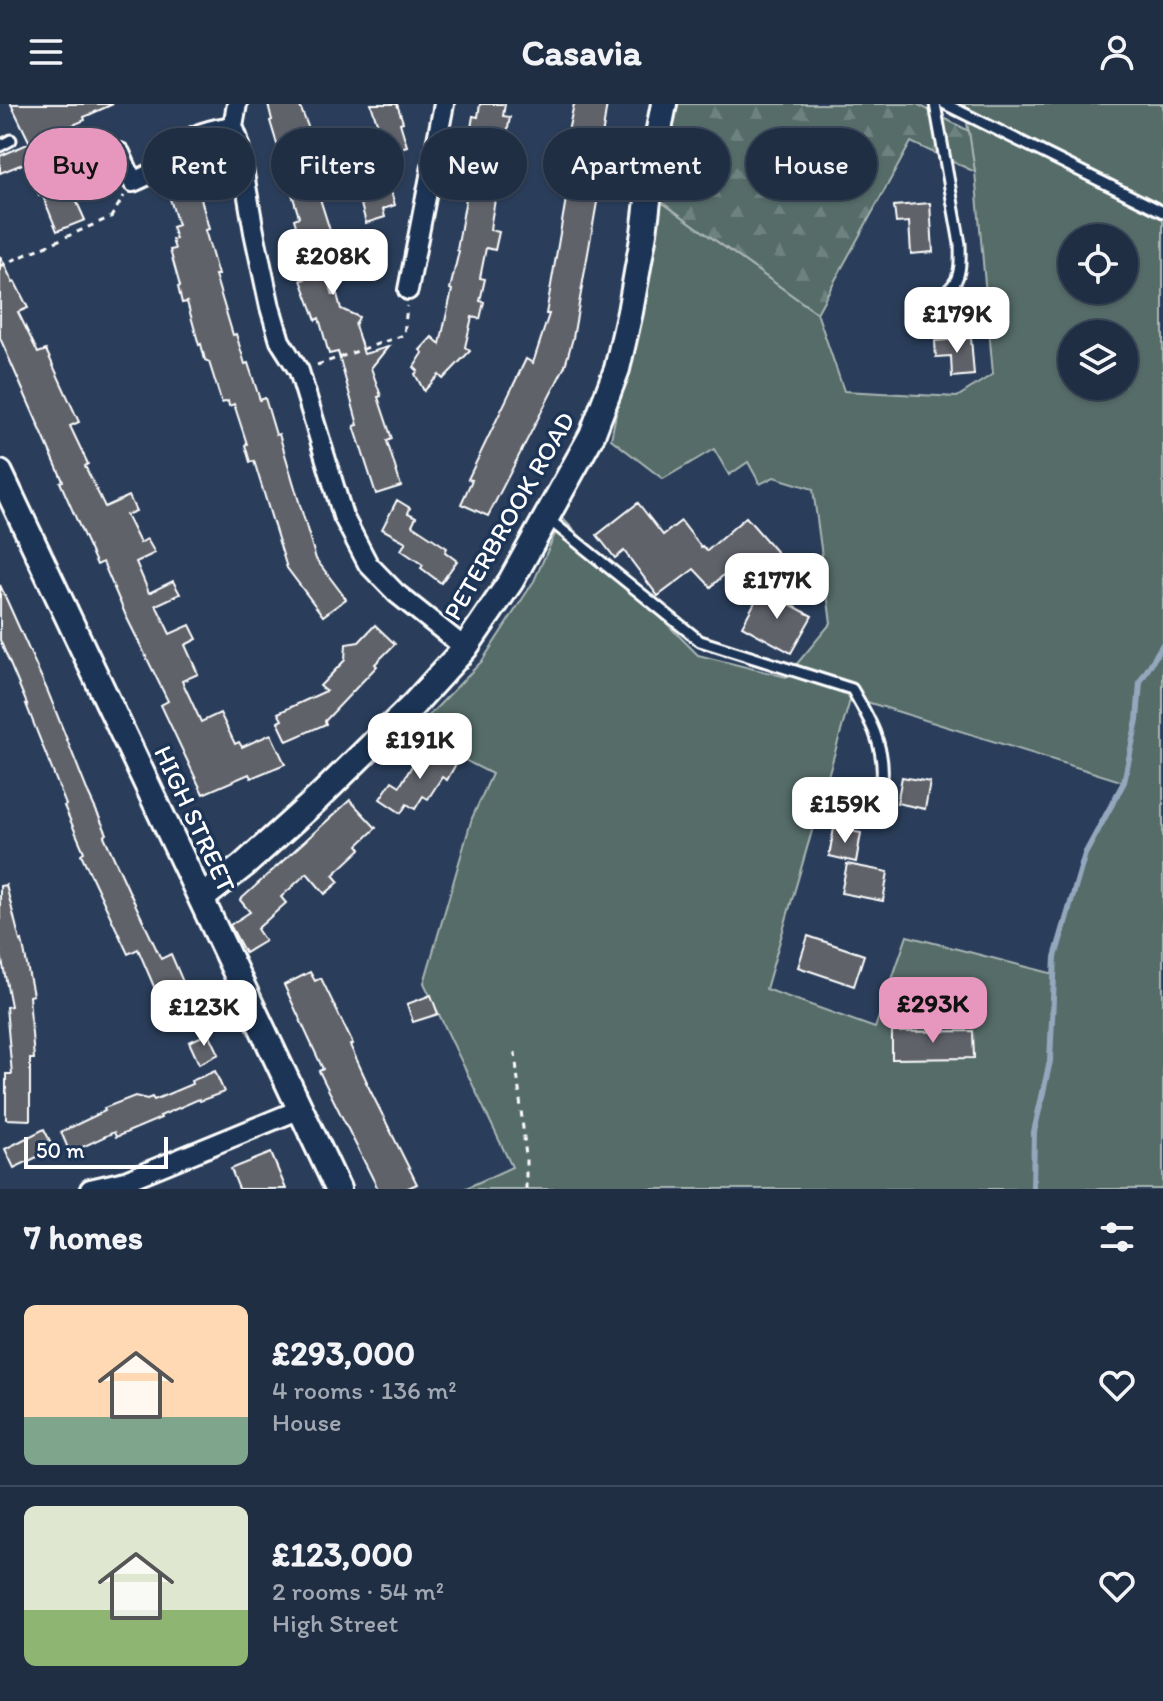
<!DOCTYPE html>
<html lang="en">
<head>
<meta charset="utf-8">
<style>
  body { margin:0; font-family:Itim,sans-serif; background:#2d3a4f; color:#f1f3f6; height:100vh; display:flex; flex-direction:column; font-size:30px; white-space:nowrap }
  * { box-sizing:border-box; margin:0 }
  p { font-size:26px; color:#a2a8b2 }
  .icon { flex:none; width:44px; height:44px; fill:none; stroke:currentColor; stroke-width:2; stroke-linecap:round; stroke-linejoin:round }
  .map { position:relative; height:1085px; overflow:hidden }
  .side { display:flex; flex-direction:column; background:#202e44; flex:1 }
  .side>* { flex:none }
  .banner { position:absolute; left:24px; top:24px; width:1116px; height:72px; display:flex; gap:16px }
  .fabs { position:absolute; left:1058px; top:120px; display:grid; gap:16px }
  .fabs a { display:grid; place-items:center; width:80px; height:80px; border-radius:50%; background:#202e44; box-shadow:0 2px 6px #0004,0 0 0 2px #3d4a5d; font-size:40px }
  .scale { position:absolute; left:24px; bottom:20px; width:144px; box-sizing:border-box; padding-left:8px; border:4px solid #fff; border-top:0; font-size:22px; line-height:28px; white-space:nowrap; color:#fff; -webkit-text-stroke:6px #1d3557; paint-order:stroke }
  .price { position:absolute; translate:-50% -68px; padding:0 18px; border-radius:16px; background:#fff; color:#222; font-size:26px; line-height:52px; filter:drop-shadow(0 2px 4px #0008) }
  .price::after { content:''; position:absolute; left:50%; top:48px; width:24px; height:18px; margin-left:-12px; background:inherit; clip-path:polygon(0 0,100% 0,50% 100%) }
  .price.selected { background:#e797bd; color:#111 }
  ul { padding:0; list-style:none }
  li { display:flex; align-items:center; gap:24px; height:200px; padding:0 24px }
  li+li { border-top:2px solid #3d4a5d }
  li span { display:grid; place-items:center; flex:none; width:224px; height:160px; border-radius:12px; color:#555 }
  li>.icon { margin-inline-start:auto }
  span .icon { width:96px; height:96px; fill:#fffc; stroke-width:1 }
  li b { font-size:34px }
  h2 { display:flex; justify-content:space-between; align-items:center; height:96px; padding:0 24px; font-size:34px }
  .chip { padding:0 28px; border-radius:36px; background:#202e44; box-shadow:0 2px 6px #0004,0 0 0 2px #3d4a5d; font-size:28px; line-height:72px }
  .chip.selected { background:#e797bd; color:#111 }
  header { display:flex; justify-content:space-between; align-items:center; height:104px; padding:0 24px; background:#202e44; font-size:36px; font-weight:700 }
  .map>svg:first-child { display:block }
  .green { fill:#546c69; stroke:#aab6b4; stroke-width:2; fill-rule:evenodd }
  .forest { fill:url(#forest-firs); stroke:#aab6b4; stroke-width:2 }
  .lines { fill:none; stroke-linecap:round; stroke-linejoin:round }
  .stream { stroke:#93a7bd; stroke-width:6 }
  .building { fill:#60626a; stroke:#fff; stroke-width:2 }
  .service-casing { stroke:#fff; stroke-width:15 }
  .minor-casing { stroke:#fff; stroke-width:24 }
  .tertiary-casing { stroke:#fff; stroke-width:30 }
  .path { stroke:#fff; stroke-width:3; stroke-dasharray:6 6; stroke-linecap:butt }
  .service { stroke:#1d3557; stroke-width:9 }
  .minor { stroke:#1d3557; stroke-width:18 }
  .tertiary { stroke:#1d3557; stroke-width:24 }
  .labels { text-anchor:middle; stroke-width:7; stroke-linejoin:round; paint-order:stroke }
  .street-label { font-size:26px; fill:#fff; stroke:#1d3557 }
</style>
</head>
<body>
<header><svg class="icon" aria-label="menu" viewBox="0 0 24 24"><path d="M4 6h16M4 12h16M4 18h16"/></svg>Casavia<svg class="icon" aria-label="person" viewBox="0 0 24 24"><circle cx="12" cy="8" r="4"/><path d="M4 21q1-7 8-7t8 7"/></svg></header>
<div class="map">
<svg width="1163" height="1085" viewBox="0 0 1163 1085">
  <defs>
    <pattern id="forest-firs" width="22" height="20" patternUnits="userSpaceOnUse" patternTransform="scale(2)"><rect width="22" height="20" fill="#546c69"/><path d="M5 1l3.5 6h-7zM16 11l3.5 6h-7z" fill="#6e8280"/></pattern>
  </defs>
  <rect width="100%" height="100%" fill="#2a3e5b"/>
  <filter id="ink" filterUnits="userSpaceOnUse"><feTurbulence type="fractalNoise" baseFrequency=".0125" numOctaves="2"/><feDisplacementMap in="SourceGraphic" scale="16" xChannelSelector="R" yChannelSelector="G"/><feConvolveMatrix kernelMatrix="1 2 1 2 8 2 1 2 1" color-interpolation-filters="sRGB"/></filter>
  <g filter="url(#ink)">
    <!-- green -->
    <path class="green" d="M964 0H1163V1085H464L512 1063 424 879 472 714 492 670 412 629 482 557 534 477 562 414 698 551 786 573 831 519 813 385 774 373 760 380 748 358 729 371 714 345 663 375 611 335 659 96 817 209 844 287 957 293 993 270 975 68ZM1072 134H1124V186H1072ZM1072 230H1124V282H1072ZM851 593 1124 678 1085 750 1055 853 1054 870 907 832 875 924 766 885Z"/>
    <!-- forest -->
    <polygon class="forest" points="674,0 917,0 969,27 975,68 911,38 817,209 659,96"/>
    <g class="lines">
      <!-- stream -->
      <polyline class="stream" points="1033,1085 1034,1028 1050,957 1055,853 1085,750 1124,678 1137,616 1140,578 1163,540"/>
    </g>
    <!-- building -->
    <g class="building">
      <polygon points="11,0 113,0 84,13 85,16 47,32 85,116 57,127 42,90 39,91 25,59 0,69 0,52 30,39"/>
      <polygon points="268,0 299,0 315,40 304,44 334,139 324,142 330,162 325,163 333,191 337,190 341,205 359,213 355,221 364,250 388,243 371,264 381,292 378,293 392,335 387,337 401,382 376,390 354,322 358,321 338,248 329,250 319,214 316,216 301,176 305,175 298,154 305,151 294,115 299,113 270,17 272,16"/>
      <polygon points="371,0 397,0 403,18 400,19 407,42 381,50 374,27 379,25"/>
      <polygon points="480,0 505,0 503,12 510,13 491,118 490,126 499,128 495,146 486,144 480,174 485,175 480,197 484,198 480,215 472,213 465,243 470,247 443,275 439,271 424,287 415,270 418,267 414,263 423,249 420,246 432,233 440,240 452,186 450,185 459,147 457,146 477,31 470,30 473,12 478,13"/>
      <polygon points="574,0 607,0 599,52 605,53 573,234 565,262 488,412 461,400 472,376 468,375 526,255 533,259 549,210 546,210 575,43 565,41"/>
      <polygon points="191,72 196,92 200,91 209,125 205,126 218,171 215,171 233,231 236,230 245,260 248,259 260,296 265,294 276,331 279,330 316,455 346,495 323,512 287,464 254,357 250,358 245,341 247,340 234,300 229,302 228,297 222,299 209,258 205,256 201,240 199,241 187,198 182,199 178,183 180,182 170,146 175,145 172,136 176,135 172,123 178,121 168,88 176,85 174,77"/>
      <polygon points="390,84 395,101 383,105 385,113 366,119 359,93"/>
      <polygon points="930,99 933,148 911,150 909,118 896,119 894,102"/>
      <polygon points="0,152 13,179 15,178 28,204 18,208 38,249 46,246 79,318 70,322 88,360 85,362 105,403 129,392 136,407 126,411 140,439 147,435 155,449 136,458 149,489 173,477 180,490 156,501 170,530 190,521 197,535 185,541 198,570 182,577 201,618 220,609 235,640 239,638 242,643 271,630 285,660 251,674 249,670 203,690 161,601 168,597 126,512 103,458 97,461 82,428 60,378 63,377 0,234"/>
      <polygon points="971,234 974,271 952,273 951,252 936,253 935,237"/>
      <polygon points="397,396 410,404 408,409 416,413 412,421 447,444 445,448 457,457 441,479 421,464 423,461 401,446 406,438 382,425"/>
      <polygon points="638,399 663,431 681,417 701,443 702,442 707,447 746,413 780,452 750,479 734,461 711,483 694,465 658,492 624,447 615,454 597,431"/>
      <polygon points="0,481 48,588 89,691 107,730 104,732 129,787 161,855 171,850 193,901 167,913 138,845 128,850 81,750 84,748 64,702 66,701 26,600 27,600 0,536"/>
      <polygon points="762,485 812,512 791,549 742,522"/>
      <polygon points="375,521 395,540 375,560 377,562 325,617 326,620 287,637 278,618 282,616 278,609 326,587 320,582 345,556 346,540 359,538"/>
      <polygon points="430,642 457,658 447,676 442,673 428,695 423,692 415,705 407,700 401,709 380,695 392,677 400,682 413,660 418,663"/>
      <polygon points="902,673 930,678 925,705 897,699"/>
      <polygon points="350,696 376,724 358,741 361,745 333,771 339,778 325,790 307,769 281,793 286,799 257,825 265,837 245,849 230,821 250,808 240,796"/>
      <polygon points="834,724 861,729 856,758 829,752"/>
      <polygon points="847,760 888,768 883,797 841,789"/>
      <polygon points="6,781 20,837 22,836 33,891 29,892 34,955 30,955 30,1016 6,1015 6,970 12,970 6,903 11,902 0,846 0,782"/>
      <polygon points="808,832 864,851 854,882 798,863"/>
      <polygon points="310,868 315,877 321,874 353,940 350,941 367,978 366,978 417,1080 406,1085 378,1085 319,967 323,965 284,881"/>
      <polygon points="431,891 438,910 413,918 407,900"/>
      <polygon points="973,927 974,954 892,955 892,928"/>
      <polygon points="209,929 219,950 199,960 189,938"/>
      <polygon points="215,967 224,988 200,997 199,995 160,1012 161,1014 116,1033 114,1028 70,1049 61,1028 105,1007 104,1004 135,992 147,995 152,993 154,996 192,980 191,977"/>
      <polygon points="44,1025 54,1045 14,1064 5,1045"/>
      <polygon points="271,1049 286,1085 239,1085 231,1065"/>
    </g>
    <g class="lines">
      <!-- service casing -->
      <g class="service-casing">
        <g id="service">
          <polyline points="945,0 1163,108"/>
          <polyline points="0,42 11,36"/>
          <path d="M930 201C959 179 961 176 960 140L935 0"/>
          <path d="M547 414 700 537 852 585C869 614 885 641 882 676 881 688 876 701 873 713"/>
        </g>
      </g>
      <!-- minor casing -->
      <g class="minor-casing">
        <g id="minor">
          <polyline points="237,0 233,22 238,35 254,128 270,203 280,237 299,267 343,412 368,460 396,489 465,544"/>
          <path d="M120 49 133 78C149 71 164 64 177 51 184 45 187 36 195 32 207 26 221 24 233 22"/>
          <polyline points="408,186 444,0"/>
          <polyline points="90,1085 125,1077 291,1009 299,1003"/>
        </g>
      </g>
      <!-- tertiary casing -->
      <g class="tertiary-casing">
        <g id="tertiary">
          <polyline points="0,369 338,1085"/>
          <polyline points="202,794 244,761 317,695 413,601 465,544 511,477 592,331 617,265 630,208 644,129 653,56 664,0"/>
        </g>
      </g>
      <!-- path -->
      <g class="path">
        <polyline points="0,162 111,113 124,92"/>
        <polyline points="317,261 404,231 407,202"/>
        <polyline points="515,948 526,1053 526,1085"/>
      </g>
      <!-- service -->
      <use href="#service" class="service"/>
      <!-- minor -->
      <use href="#minor" class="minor"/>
      <!-- tertiary -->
      <use href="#tertiary" class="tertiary"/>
    </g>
  </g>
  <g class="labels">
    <!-- street labels -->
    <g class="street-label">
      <text transform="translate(509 412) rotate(-60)" y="9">PETERBROOK ROAD</text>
      <text transform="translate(195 715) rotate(65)" y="9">HIGH STREET</text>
    </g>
  </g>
</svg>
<div class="fabs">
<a><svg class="icon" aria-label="locate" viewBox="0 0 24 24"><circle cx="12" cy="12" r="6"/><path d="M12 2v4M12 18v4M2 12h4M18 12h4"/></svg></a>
<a><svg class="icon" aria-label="layers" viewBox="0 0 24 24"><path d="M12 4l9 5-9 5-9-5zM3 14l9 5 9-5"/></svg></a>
</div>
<div class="scale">50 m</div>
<b class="price" style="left:333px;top:193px">£208K</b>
<b class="price" style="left:957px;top:251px">£179K</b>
<b class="price" style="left:777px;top:517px">£177K</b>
<b class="price" style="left:420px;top:677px">£191K</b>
<b class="price" style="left:845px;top:741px">£159K</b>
<b class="price selected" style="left:933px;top:941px">£293K</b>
<b class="price" style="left:204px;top:944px">£123K</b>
<div class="banner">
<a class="chip selected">Buy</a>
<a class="chip">Rent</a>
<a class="chip">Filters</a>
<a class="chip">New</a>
<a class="chip">Apartment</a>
<a class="chip">House</a>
</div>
</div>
<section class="side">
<h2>7 homes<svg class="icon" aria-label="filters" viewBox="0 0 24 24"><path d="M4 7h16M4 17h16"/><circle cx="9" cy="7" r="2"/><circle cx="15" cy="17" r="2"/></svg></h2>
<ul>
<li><span style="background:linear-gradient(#ffd9b3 70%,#7fa58c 0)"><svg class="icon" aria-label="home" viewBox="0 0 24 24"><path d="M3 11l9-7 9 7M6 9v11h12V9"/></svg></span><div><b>£293,000</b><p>4 rooms · 136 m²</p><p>House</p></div><svg class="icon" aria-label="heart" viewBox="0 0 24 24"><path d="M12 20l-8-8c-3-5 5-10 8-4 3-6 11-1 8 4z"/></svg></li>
<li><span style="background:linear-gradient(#dfe7d0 65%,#8fb573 0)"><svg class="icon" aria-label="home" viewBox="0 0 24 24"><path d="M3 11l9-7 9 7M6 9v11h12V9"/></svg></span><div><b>£123,000</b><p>2 rooms · 54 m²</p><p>High Street</p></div><svg class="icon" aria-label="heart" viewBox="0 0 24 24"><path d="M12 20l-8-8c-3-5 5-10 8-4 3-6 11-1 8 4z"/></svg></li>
</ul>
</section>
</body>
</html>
